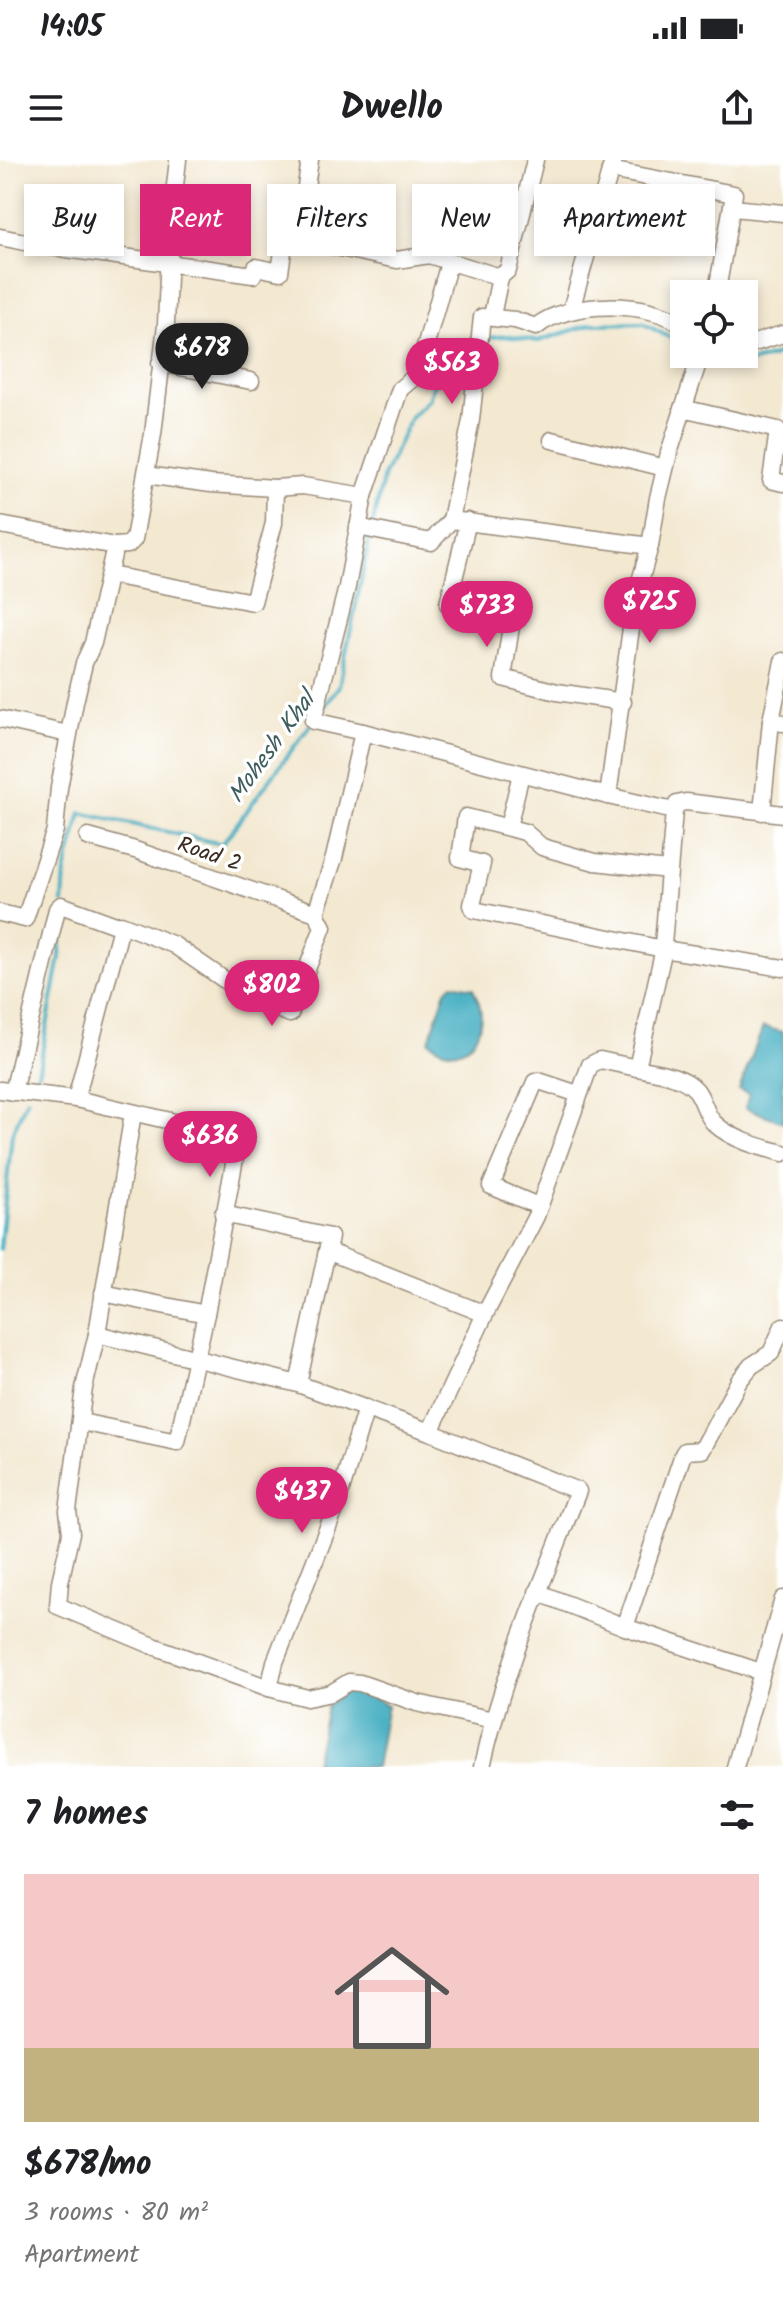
<!DOCTYPE html>
<html lang="en">
<head>
<meta charset="utf-8">
<style>
  body { margin:0; font-family:Kalam,sans-serif; background:#f6f6f6; color:#202124; height:100vh; display:flex; flex-direction:column; font-size:30px; white-space:nowrap }
  * { box-sizing:border-box; margin:0 }
  p { font-size:26px; color:#757577 }
  .icon { flex:none; width:44px; height:44px; fill:none; stroke:currentColor; stroke-width:2; stroke-linecap:round; stroke-linejoin:round }
  .map { position:relative; height:1607px; overflow:hidden }
  .details { display:flex; flex-direction:column; background:#fff; flex:1 }
  .details>* { flex:none }
  .top-card { position:absolute; left:24px; top:24px; width:736px; height:72px; display:flex; gap:16px }
  .tools { position:absolute; left:670px; top:120px; display:grid; gap:16px }
  .tools a { display:grid; place-items:center; width:88px; height:88px; border-radius:0px; background:#fff; box-shadow:0 4px 12px #0003; font-size:40px }
  .price { position:absolute; translate:-50% -68px; padding:0 18px; border-radius:28px; background:#db2777; color:#fff; font-size:26px; line-height:52px; filter:drop-shadow(0 2px 4px #0008) }
  .price::after { content:''; position:absolute; left:50%; top:48px; width:24px; height:18px; margin-left:-12px; background:inherit; clip-path:polygon(0 0,100% 0,50% 100%) }
  .price.on { background:#222; color:#fff }
  ul { padding:0; list-style:none }
  li { display:grid; align-content:center; gap:16px; height:424px; padding:0 24px }
  li+li { border-top:2px solid #e0e0e0 }
  li span { display:grid; place-items:center; height:248px; border-radius:0px; color:#555 }
  li>.icon { margin-inline-start:auto }
  span .icon { width:144px; height:144px; fill:#fffc; stroke-width:1 }
  li b { font-size:34px }
  h2 { display:flex; justify-content:space-between; align-items:center; height:96px; padding:0 24px; font-size:34px }
  .pill { padding:0 28px; border-radius:0px; background:#fff; box-shadow:0 4px 12px #0003; font-size:28px; line-height:72px }
  .pill.on { background:#db2777; color:#fff }
  .status { display:flex; justify-content:space-between; align-items:center; height:56px; padding:0 40px; background:#fff; direction:ltr }
  .status svg { height:22px; fill:currentColor }
  header { display:flex; justify-content:space-between; align-items:center; height:104px; padding:0 24px; background:#fff; font-size:36px; font-weight:700 }
  .map>svg:first-child { display:block }
  .water { fill:#42adc1; stroke:#3e6c70; stroke-width:2 }
  .lines { fill:none; stroke-linecap:round; stroke-linejoin:round }
  .stream { stroke:#42adc1; stroke-width:4 }
  .minor-casing { stroke:#978977; stroke-width:19 }
  .minor { stroke:#fff; stroke-width:16 }
  .labels { text-anchor:middle; stroke-width:7; stroke-linejoin:round; paint-order:stroke }
  .street-label { font-size:22px; fill:#3b2a1e; stroke:#fff }
  .water-label { font-size:24px; font-style:italic; fill:#3e5e5f; stroke:#fff }
</style>
</head>
<body>
<div class="status"><b>14:05</b><svg viewBox="0 0 49 12"><path d="M0 12V9h3v3zM5 12V6h3v6zM10 12V3h3v9zM15 12V0h3v12zM26 1h20v11H26zM47 4h2v5h-2z"/></svg></div>
<header><svg class="icon" aria-label="menu" viewBox="0 0 24 24"><path d="M4 6h16M4 12h16M4 18h16"/></svg>Dwello<svg class="icon" aria-label="share" viewBox="0 0 24 24"><path d="M12 15V3M7 8l5-5 5 5M5 13v7h14v-7"/></svg></header>
<div class="map">
<svg width="783" height="1607" viewBox="0 0 783 1607">
  <rect width="100%" height="100%" fill="#fff"/>
  <filter id="ink" filterUnits="userSpaceOnUse"><feTurbulence type="fractalNoise" baseFrequency=".0125" numOctaves="2"/><feDisplacementMap in="SourceGraphic" scale="16" xChannelSelector="R" yChannelSelector="G"/><feConvolveMatrix kernelMatrix="1 2 1 2 8 2 1 2 1" color-interpolation-filters="sRGB"/></filter>
  <filter id="wash" filterUnits="userSpaceOnUse"><feTurbulence type="fractalNoise" baseFrequency=".006" numOctaves="4" result="noise"/><feDisplacementMap in="SourceGraphic" scale="32" xChannelSelector="R" yChannelSelector="G"/><feGaussianBlur stdDeviation="1.8" result="paint"/><feColorMatrix in="noise" values="0 0 0 0 0 0 0 0 0 0 0 0 0 0 0 0 0 1.4 0 .05"/><feComposite in="paint" operator="in"/></filter>
  <g filter="url(#wash)">
    <rect width="100%" height="100%" fill="#f3e8d0"/>
    <!-- water -->
    <g class="water">
      <path d="M452 824 473 828C475 834 479 841 480 847 486 880 457 907 429 881L446 830Z"/>
      <polygon points="763,867 783,872 783,962 745,948 749,934 739,930"/>
      <path d="M353 1527 387 1545 376 1607H314L327 1547C330 1541 346 1533 353 1527Z"/>
    </g>
    <g class="lines">
      <!-- stream -->
      <g class="stream">
        <polyline points="486,178 505,176 538,181 592,164 642,163 684,185"/>
        <path d="M706 197C730 210 758 202 783 193"/>
        <polyline points="372,367 384,315 411,257 429,239 446,185 473,180"/>
        <polyline points="324,547 339,526 370,376"/>
        <polyline points="63,743 65,712 81,653 222,684 311,564"/>
        <polyline points="32,928 38,914 60,797 62,760"/>
        <polyline points="0,1089 12,974 27,939"/>
      </g>
    </g>
  </g>
  <g filter="url(#ink)">
    <g class="lines">
      <!-- minor casing -->
      <g class="minor-casing">
        <g id="minor">
          <polyline points="610,10 734,34 718,125 721,134"/>
          <polyline points="733,48 783,53"/>
          <polyline points="302,53 310,0"/>
          <polyline points="0,77 45,86 253,115 256,107 280,112 286,71 307,75 331,86 397,100 429,95 500,117 492,156"/>
          <polyline points="500,117 508,110 535,0"/>
          <polyline points="571,150 613,1"/>
          <polyline points="744,186 783,174"/>
          <path d="M701 194 669 293 658 338 650 386 635 439 608 636 674 651 662 797 637 908C656 912 683 915 696 930 704 940 705 954 714 963 732 980 760 987 783 993"/>
          <polyline points="160,203 251,221"/>
          <polyline points="682,248 778,270 771,320 783,323"/>
          <polyline points="552,280 665,308"/>
          <polyline points="146,315 211,324 275,328 303,326 364,336 400,229 417,215 449,103"/>
          <polyline points="468,361 448,444 512,460 503,518 557,532 623,542"/>
          <polyline points="0,365 115,386 128,385 134,379 153,274 166,165 170,68 178,0"/>
          <polyline points="358,367 431,382 451,360"/>
          <path d="M650 386 451 360 471 260 482 157 515 160 536 167C567 140 652 140 684 166"/>
          <polyline points="110,415 253,442 274,363 275,328"/>
          <polyline points="783,501 771,561 783,563"/>
          <polyline points="0,559 68,574"/>
          <polyline points="363,572 608,636"/>
          <polyline points="674,651 677,644 686,642 783,654"/>
          <polyline points="762,652 771,561"/>
          <polyline points="508,667 521,614"/>
          <polyline points="88,677 135,690 316,753"/>
          <polyline points="668,710 595,702 542,687 525,672 466,657 460,698 482,704 472,745 474,750 663,789 783,808"/>
          <polyline points="0,753 25,759 55,670 59,628 75,542 84,503 93,483 115,386"/>
          <polyline points="121,767 121,764 174,785 252,839 290,854 323,767 316,753 334,698 363,572 313,561 347,427 364,336"/>
          <polyline points="0,930 76,939 239,977 206,1154 177,1282 81,1262"/>
          <polyline points="13,932 57,749 61,745 121,767 76,939"/>
          <polyline points="538,1046 491,1026 535,922 539,921 578,934"/>
          <polyline points="223,1054 330,1077 327,1091 485,1154 536,1056 590,905 600,900 637,908"/>
          <polyline points="103,1133 206,1154"/>
          <polyline points="97,1174 133,953"/>
          <polyline points="298,1224 327,1091"/>
          <path d="M366 1248 336 1347 275 1502 269 1528 156 1487 58 1446 60 1422 71 1373 68 1351 84 1228 97 1174 298 1224 430 1272 578 1331C543 1422 503 1511 482 1607"/>
          <polyline points="430,1272 485,1154"/>
          <polyline points="537,1432 625,1467 761,1512"/>
          <polyline points="625,1467 683,1294 685,1291 702,1290 739,1221 751,1206 771,1193 783,1166"/>
          <polyline points="269,1528 307,1538 331,1533 349,1522 360,1523 417,1543 493,1560"/>
          <polyline points="735,1607 783,1439"/>
        </g>
      </g>
      <!-- minor -->
      <use href="#minor" class="minor"/>
    </g>
  </g>
  <g class="labels">
    <!-- street labels -->
    <g class="street-label">
      <text transform="translate(210 693) rotate(19)" y="8">Road 2</text>
    </g>
    <!-- water labels -->
    <g class="water-label">
      <text transform="translate(271 587) rotate(-54)" y="8">Mohesh Khal</text>
    </g>
  </g>
</svg>
<div class="tools">
<a><svg class="icon" aria-label="locate" viewBox="0 0 24 24"><circle cx="12" cy="12" r="6"/><path d="M12 2v4M12 18v4M2 12h4M18 12h4"/></svg></a>
</div>
<b class="price on" style="left:202px;top:231px">$678</b>
<b class="price" style="left:452px;top:246px">$563</b>
<b class="price" style="left:650px;top:485px">$725</b>
<b class="price" style="left:487px;top:489px">$733</b>
<b class="price" style="left:272px;top:868px">$802</b>
<b class="price" style="left:210px;top:1019px">$636</b>
<b class="price" style="left:302px;top:1375px">$437</b>
<div class="top-card">
<a class="pill">Buy</a>
<a class="pill on">Rent</a>
<a class="pill">Filters</a>
<a class="pill">New</a>
<a class="pill">Apartment</a>
</div>
</div>
<section class="details">
<h2>7 homes<svg class="icon" aria-label="filters" viewBox="0 0 24 24"><path d="M4 7h16M4 17h16"/><circle cx="9" cy="7" r="2"/><circle cx="15" cy="17" r="2"/></svg></h2>
<ul>
<li><span style="background:linear-gradient(#f6c9c9 70%,#c2b280 0)"><svg class="icon" aria-label="home" viewBox="0 0 24 24"><path d="M3 11l9-7 9 7M6 9v11h12V9"/></svg></span><div><b>$678/mo</b><p>3 rooms · 80 m²</p><p>Apartment</p></div></li>
</ul>
</section>
</body>
</html>
